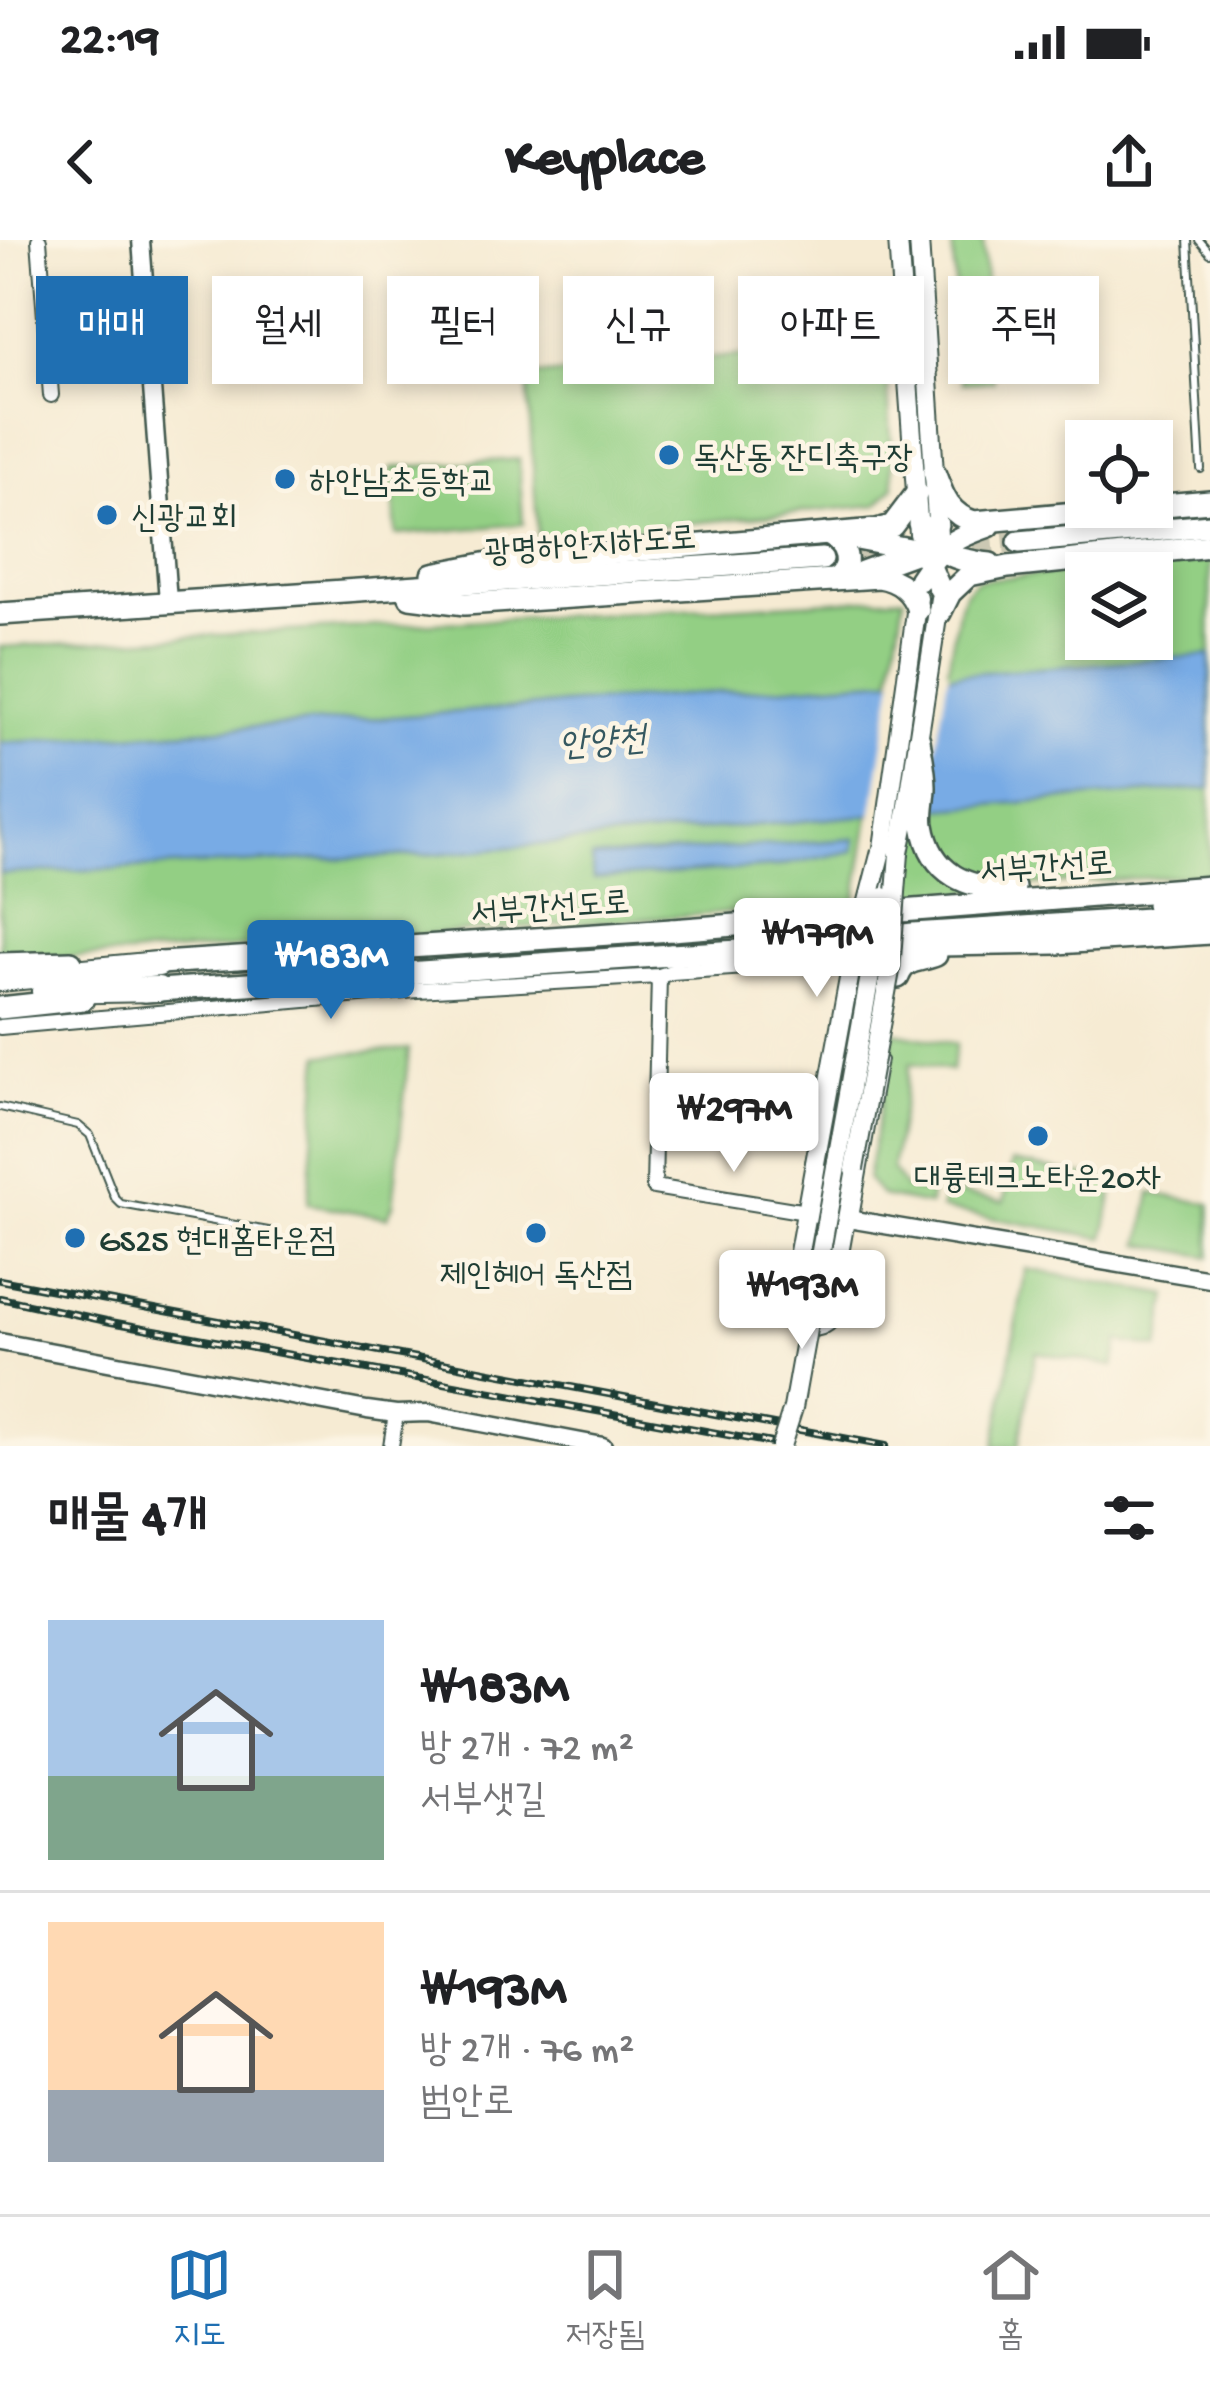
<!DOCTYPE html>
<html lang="ko">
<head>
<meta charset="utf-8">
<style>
  body { margin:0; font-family:"Gochi Hand","Poor Story",sans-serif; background:#f2f2f2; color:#202124; height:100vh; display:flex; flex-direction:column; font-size:45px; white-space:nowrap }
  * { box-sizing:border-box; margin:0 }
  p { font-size:39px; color:#757577 }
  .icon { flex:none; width:66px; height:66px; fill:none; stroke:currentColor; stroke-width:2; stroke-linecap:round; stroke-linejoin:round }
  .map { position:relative; height:1206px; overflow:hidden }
  .panel { display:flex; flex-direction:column; background:#fff; flex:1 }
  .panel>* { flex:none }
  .guide { position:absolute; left:36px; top:36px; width:1140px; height:108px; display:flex; gap:24px }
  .tools { position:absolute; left:1065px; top:180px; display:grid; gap:24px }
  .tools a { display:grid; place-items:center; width:108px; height:108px; border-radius:0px; background:#fff; box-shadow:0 6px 18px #0003; font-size:60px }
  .price { position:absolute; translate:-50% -102px; padding:0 27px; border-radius:12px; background:#fff; color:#222; font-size:39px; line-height:78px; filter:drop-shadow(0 3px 6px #0008) }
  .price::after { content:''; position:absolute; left:50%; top:72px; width:36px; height:27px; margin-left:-18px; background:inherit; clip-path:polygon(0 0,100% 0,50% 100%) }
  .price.active { background:#1f6fb2; color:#fff }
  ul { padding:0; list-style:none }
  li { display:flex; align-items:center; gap:36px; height:300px; padding:0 48px }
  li+li { border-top:3px solid #e0e0e0 }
  li span { display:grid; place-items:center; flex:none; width:336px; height:240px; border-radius:0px; color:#555 }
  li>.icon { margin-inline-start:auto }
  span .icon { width:144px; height:144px; fill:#fffc; stroke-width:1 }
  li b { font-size:51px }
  h2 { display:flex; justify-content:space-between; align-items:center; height:144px; padding:0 48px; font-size:51px }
  .tag { padding:0 42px; border-radius:0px; background:#fff; box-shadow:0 6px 18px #0003; font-size:42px; line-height:108px }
  .tag.active { background:#1f6fb2; color:#fff }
  .status { display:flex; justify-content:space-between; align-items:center; height:84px; padding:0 60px; background:#fff; direction:ltr }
  .status svg { height:33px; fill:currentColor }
  header { display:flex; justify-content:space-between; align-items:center; height:156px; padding:0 48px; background:#fff; font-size:54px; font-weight:700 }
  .tab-bar { display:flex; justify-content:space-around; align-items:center; height:168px; border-top:3px solid #e0e0e0; background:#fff; font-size:33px; color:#757577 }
  .tab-bar a { display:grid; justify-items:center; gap:6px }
  .tab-bar .active { color:#1f6fb2 }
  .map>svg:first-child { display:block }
  .green { fill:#93cf84; stroke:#59865c; stroke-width:3; fill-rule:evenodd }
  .water { fill:#78abe5; stroke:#4c748c; stroke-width:3 }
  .pier { fill:#f6ebd3 }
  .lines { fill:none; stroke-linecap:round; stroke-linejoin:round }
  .primary-tunnel { stroke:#cbc8b3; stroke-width:21; stroke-dasharray:21 10; stroke-linecap:butt }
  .service-casing { stroke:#3f574c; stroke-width:10 }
  .minor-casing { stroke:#3f574c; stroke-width:18 }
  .tertiary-casing { stroke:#3f574c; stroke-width:21 }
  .secondary-casing { stroke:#3f574c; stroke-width:22 }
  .primary-casing { stroke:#3f574c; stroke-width:26 }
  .trunk-casing { stroke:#3f574c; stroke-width:26 }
  .motorway-casing { stroke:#3f574c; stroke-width:28 }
  .service { stroke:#fff; stroke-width:6 }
  .minor { stroke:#fff; stroke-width:14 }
  .tertiary { stroke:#fff; stroke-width:16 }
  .secondary { stroke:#fff; stroke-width:18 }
  .primary { stroke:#fff; stroke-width:21 }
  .trunk { stroke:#fff; stroke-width:21 }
  .motorway { stroke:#fff; stroke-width:24 }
  .rail-casing { stroke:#1f3d34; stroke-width:8 }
  .rail { stroke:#fcf5e5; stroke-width:3; stroke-dasharray:9; stroke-linecap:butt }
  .secondary-bridge-casing { stroke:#3f574c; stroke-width:22; stroke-linecap:butt }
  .secondary-bridge { stroke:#fff; stroke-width:18 }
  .poi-dot { fill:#1f6fb2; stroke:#fcf5e5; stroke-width:4.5 }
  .labels { text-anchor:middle; stroke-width:9; stroke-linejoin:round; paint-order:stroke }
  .poi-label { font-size:33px; fill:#1f3d34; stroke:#fcf5e5; text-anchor:start }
  .street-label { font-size:33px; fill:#1f3d34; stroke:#fcf5e5 }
  .water-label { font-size:36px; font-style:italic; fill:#355860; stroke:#fcf5e5 }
</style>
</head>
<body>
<div class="status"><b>22:19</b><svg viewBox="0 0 49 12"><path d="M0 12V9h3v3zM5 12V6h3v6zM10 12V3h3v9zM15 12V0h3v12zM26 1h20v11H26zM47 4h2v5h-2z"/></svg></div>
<header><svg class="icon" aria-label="back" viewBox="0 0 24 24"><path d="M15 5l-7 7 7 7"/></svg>Keyplace<svg class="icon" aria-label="share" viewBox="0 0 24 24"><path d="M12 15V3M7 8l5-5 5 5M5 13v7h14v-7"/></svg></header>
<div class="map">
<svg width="1210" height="1206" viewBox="0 0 1210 1206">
  <rect width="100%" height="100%" fill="#fcf5e5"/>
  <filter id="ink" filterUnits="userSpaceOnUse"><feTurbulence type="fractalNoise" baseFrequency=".00833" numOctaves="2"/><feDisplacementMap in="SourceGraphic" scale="24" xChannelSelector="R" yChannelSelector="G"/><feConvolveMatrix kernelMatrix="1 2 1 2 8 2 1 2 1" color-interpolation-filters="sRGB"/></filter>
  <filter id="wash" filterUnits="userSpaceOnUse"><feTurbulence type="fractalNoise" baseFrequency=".004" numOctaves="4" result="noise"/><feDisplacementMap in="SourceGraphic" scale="48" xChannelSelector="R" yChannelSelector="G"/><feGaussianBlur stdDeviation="2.7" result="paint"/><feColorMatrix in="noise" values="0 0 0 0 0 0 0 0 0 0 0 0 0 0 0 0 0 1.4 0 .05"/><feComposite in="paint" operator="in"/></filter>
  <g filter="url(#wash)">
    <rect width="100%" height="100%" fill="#f6ebd3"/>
    <!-- green -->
    <g class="green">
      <polygon points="952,0 983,0 993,141 962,143"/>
      <polygon points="885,101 894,247 877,265 538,298 527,137"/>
      <polygon points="519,219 523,284 396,295 392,228"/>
      <path d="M1210 320V634L995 647 965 651 964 660 906 666 958 371 965 351 977 340ZM1086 333H1152V399H1086Z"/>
      <polygon points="904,357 855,664 129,715 0,719 0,407"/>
      <polygon points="894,792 956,804 951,831 910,824 892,928 905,949 930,953 929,965 882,956 867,939"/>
      <polygon points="409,809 393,965 387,977 308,964 320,815"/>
      <polygon points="1012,922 1115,941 1104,998 941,969 945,951 1004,962"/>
      <polygon points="1151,953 1210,964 1210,1017 1141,1004"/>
      <polygon points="1026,1029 1168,1055 1159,1108 1119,1101 1114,1126 1036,1112 1019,1206 995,1206"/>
    </g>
    <!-- water -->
    <g class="water">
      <polygon points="1210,415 1210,548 948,568 424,615 0,634 0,503 300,484"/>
      <polygon points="855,599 853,611 774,627 594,639 592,618"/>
    </g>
    <!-- pier -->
    <polygon class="pier" points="949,429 936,509 932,575 871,581 895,433"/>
  </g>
  <g filter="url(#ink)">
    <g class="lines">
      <!-- primary-tunnel -->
      <g class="primary-tunnel">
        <polyline points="942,309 1019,302"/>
        <polyline points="822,319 905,312"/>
      </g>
      <!-- service casing -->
      <g class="service-casing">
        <g id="service">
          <polyline points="1188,0 1201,229"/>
          <polyline points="1199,0 1210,13"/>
          <polyline points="0,867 78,885 90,895 115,958 121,964 274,992"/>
          <polyline points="821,973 819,968 820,951 860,735"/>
          <polyline points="858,978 856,972 883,820"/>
        </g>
      </g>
      <!-- minor casing -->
      <g class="minor-casing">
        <g id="minor">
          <polyline points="39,0 51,155"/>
          <polyline points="659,736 654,947 806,972"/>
          <polyline points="0,787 417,750 659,736 672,732 836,721 858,734"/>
          <polyline points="391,1206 396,1174"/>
        </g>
      </g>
      <!-- tertiary casing -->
      <g class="tertiary-casing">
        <g id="tertiary">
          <polyline points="141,0 168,361"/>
          <polyline points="806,972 1210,1039"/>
          <polyline points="0,1102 367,1170 396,1174 428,1173 603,1206"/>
        </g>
      </g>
      <!-- secondary casing -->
      <g class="secondary-casing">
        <g id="secondary">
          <polyline points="898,0 919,294"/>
          <polyline points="919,0 938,295"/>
          <polyline points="881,622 918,358"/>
          <polyline points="884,657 899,613 908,566 940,358"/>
          <path d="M815 923 788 1073C793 1087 815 1091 827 1082L854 929"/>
        </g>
      </g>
      <!-- primary casing -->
      <g class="primary-casing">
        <g id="primary">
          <path d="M934 232C943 256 948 274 974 282L1143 267"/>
          <polyline points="1152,266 1210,261"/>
          <path d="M919 283C940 316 952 319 990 324"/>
          <path d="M827 294C847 303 855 327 834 340"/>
          <polyline points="857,299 920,311 927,320 940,349"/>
          <polyline points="1019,302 1210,285"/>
          <polyline points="862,332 920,311 937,284"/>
          <polyline points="433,334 489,323 876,290 892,286 917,253"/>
          <path d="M919 340C940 307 951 299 989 286"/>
          <path d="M410 357 465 364 879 337C899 340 912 351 918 370"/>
          <polyline points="940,373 950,353 969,335 1008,327 1210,306"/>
          <polyline points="0,374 822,319"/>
          <path d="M919 500C921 515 925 531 925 547 925 559 921 573 923 585 931 635 968 650 1014 648"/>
          <polyline points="876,673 1210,647"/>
          <polyline points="672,690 839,677"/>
          <polyline points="875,706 1057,703 1210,693"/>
          <polyline points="671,715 838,705"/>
          <path d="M898 737C905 718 919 722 936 715"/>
        </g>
      </g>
      <!-- trunk casing -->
      <g class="trunk-casing">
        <g id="trunk">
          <polyline points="1157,664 1210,660"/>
          <polyline points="823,679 880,680"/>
          <polyline points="820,704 913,694 1210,675"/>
          <polyline points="0,724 71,722"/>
          <polyline points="145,724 672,690"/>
          <polyline points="144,751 671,715"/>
          <polyline points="0,768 83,759"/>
        </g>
      </g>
      <!-- motorway casing -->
      <g class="motorway-casing">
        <g id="motorway">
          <polyline points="0,739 158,724"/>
          <polyline points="44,751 158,749"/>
        </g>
      </g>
      <!-- service -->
      <use href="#service" class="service"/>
      <!-- minor -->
      <use href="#minor" class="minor"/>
      <!-- tertiary -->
      <use href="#tertiary" class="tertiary"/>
      <!-- secondary -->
      <use href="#secondary" class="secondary"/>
      <!-- primary -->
      <use href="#primary" class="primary"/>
      <!-- trunk -->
      <use href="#trunk" class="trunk"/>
      <!-- motorway -->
      <use href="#motorway" class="motorway"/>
      <!-- rail casing -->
      <g class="rail-casing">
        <g id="rail">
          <polyline points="0,1040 886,1206"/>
          <polyline points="0,1058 111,1082 788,1206"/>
        </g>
      </g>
      <!-- rail -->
      <use href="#rail" class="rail"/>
      <!-- secondary-bridge casing -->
      <g class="secondary-bridge-casing">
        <g id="secondary-bridge">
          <polyline points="815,923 851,727 881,611"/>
          <polyline points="854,929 890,731 899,613"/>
          <polyline points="781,1206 793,1168 884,657"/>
        </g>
      </g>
      <!-- secondary-bridge -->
      <use href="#secondary-bridge" class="secondary-bridge"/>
    </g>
  </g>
  <!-- markers -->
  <g class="poi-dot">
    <circle cx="669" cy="215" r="12"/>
    <circle cx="285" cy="239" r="12"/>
    <circle cx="107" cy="275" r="12"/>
    <circle cx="1038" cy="896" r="12"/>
    <circle cx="536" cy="993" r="12"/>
    <circle cx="75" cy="998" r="12"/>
  </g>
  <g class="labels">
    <!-- poi labels -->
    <g class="poi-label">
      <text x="693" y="227">독산동 잔디축구장</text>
      <text x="309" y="251">하안남초등학교</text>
      <text x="131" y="287">신광교회</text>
      <text x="1038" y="947" text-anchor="middle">대륭테크노타운20차</text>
      <text x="99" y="1010">GS25 현대홈타운점</text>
      <text x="536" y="1044" text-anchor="middle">제인헤어 독산점</text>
    </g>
    <!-- street labels -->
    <g class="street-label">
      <text transform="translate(590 302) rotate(-4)" y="12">광명하안지하도로</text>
      <text transform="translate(1046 625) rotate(-4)" y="12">서부간선로</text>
      <text transform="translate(550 665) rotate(-4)" y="12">서부간선도로</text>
    </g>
    <!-- water labels -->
    <g class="water-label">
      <text transform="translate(602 499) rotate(-5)" y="13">안양천</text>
    </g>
  </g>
</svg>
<div class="tools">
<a><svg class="icon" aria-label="locate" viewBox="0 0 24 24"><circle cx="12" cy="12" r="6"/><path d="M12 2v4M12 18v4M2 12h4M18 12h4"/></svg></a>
<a><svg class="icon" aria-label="layers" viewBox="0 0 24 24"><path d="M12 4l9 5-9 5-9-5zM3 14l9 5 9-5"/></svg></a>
</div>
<b class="price" style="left:817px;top:760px">₩179M</b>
<b class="price active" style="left:331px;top:782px">₩183M</b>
<b class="price" style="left:734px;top:935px">₩297M</b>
<b class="price" style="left:802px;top:1112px">₩193M</b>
<div class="guide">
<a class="tag active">매매</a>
<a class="tag">월세</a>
<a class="tag">필터</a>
<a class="tag">신규</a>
<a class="tag">아파트</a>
<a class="tag">주택</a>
</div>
</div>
<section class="panel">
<h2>매물 4개<svg class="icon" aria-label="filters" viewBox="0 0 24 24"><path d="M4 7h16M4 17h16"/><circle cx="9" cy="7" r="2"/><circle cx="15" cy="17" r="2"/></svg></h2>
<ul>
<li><span style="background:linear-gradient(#a9c7e8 65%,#7fa58c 0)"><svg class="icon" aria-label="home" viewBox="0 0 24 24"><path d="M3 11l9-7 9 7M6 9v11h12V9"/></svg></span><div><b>₩183M</b><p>방 2개 · 72 m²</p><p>서부샛길</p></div></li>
<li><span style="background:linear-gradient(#ffd9b3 70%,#9aa5b1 0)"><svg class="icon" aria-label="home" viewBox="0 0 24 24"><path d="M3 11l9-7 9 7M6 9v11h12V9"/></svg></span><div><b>₩193M</b><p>방 2개 · 76 m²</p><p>범안로</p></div></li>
</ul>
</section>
<nav class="tab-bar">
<a class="active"><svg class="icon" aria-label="map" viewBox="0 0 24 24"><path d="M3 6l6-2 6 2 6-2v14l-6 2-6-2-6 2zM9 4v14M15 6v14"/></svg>지도</a>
<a><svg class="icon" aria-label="saved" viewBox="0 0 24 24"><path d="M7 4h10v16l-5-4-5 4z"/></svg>저장됨</a>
<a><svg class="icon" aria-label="home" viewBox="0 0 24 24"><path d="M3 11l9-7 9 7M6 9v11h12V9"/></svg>홈</a>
</nav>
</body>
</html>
